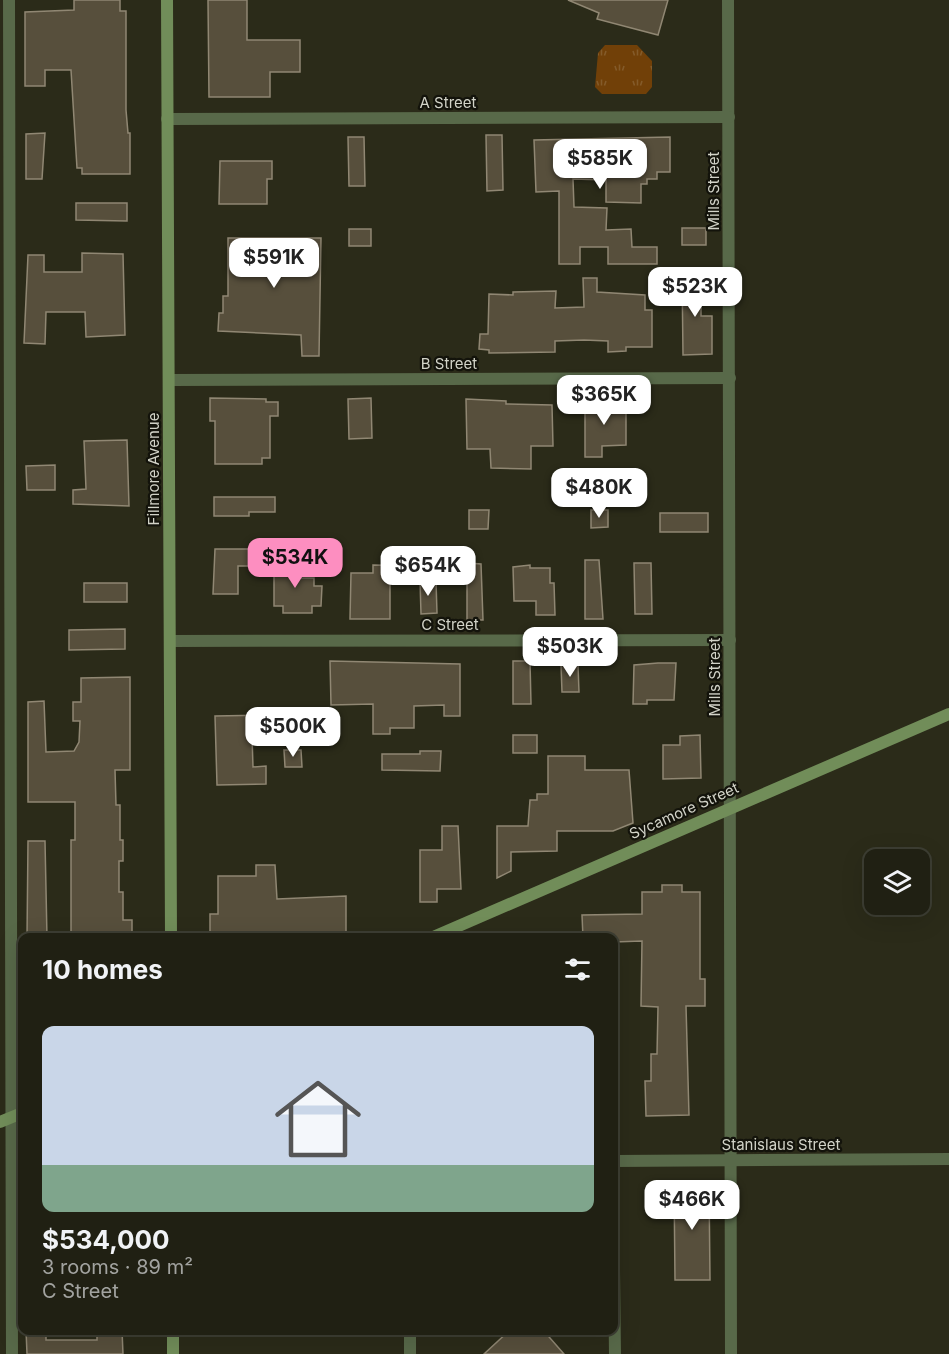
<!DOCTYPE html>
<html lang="en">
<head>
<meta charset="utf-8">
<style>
  body { margin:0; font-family:Inter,sans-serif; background:#28281c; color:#f1f3f6; height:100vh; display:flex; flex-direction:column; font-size:22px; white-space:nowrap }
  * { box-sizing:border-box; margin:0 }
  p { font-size:20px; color:#a2a3a0 }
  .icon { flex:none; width:33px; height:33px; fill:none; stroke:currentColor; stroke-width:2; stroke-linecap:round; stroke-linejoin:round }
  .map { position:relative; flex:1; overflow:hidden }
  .panel { position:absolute; left:18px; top:933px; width:600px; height:402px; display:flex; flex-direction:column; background:#202013; border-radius:12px; box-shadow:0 6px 24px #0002,0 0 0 2px #3d3e33 }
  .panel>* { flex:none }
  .buttons { position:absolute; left:864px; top:849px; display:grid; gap:12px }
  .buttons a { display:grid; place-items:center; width:66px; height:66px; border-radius:12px; background:#202013; box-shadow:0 6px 24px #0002,0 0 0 2px #3d3e33; font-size:30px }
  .price { position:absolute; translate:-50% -51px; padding:0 14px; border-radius:12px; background:#fff; color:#222; font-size:20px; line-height:39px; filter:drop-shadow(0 2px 3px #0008) }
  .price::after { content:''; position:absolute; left:50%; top:36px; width:18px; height:14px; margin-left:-9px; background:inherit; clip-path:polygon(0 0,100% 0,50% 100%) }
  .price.current { background:#fd8ec0; color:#111 }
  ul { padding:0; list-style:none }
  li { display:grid; align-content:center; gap:12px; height:318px; padding:0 24px }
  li+li { border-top:2px solid #3d3e33 }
  li span { display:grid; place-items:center; height:186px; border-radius:12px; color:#555 }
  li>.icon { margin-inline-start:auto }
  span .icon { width:108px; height:108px; fill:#fffc; stroke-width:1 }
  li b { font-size:26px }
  h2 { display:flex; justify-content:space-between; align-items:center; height:72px; padding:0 24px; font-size:26px }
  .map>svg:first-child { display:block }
  .park { fill:url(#park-tufts) }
  .building { fill:#574f3c; stroke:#908773; stroke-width:1.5 }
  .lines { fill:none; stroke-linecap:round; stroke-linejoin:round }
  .street { stroke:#586949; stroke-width:12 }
  .secondary { stroke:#718d59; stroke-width:12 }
  .labels { text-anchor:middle; stroke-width:4.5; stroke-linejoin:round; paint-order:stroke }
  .street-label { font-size:15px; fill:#d2d3c8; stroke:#13130b }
</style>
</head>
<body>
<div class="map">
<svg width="949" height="1354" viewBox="0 0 949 1354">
  <defs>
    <pattern id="park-tufts" width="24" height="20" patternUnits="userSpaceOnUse" patternTransform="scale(1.5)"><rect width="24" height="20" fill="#714008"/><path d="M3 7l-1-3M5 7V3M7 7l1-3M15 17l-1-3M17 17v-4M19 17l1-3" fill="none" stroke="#845b2a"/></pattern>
  </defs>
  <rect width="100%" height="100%" fill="#2b2b19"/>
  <!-- park -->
  <polygon class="park" points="605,45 637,45 652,61 652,87 646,94 602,94 595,87 598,53"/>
  <!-- building -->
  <g class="building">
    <polygon points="74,0 120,0 120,11 126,11 126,110 128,133 130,133 130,174 82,174 82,168 77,168 71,70 45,70 45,86 25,86 25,12 74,10"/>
    <polygon points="208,0 247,0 247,40 300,40 300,72 270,72 270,97 209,97"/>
    <polygon points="568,0 668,0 658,35 597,19 599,13"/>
    <polygon points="45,133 42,179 26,179 26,134"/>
    <polygon points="486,135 502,135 503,190 487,191"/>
    <polygon points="348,137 364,137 365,186 349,186"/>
    <polygon points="670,137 670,172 657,172 657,179 647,179 647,184 641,184 641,203 606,202 606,180 573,179 574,207 607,208 606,230 631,229 632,247 657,247 657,264 608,264 608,247 580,247 580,264 559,264 559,191 536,192 534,140"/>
    <polygon points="220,161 272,161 272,179 267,179 267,204 219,204"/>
    <polygon points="76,203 127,203 127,221 76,220"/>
    <rect x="682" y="228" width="24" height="17"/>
    <rect x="349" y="229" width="22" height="17"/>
    <polygon points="228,238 321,238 319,356 302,356 301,335 218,331 219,313 223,313 223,296 228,296"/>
    <polygon points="82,253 123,254 125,335 86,337 85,312 46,312 45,344 24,343 28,255 44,255 44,272 82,272"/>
    <polygon points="682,273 701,273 701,316 712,316 712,354 683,355"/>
    <polygon points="583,278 597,278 597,292 645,295 645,310 652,310 652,347 626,347 626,351 608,352 608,341 584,340 555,341 555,352 489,353 489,350 479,349 480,334 488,334 489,294 513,295 513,292 556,291 555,308 584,307"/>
    <polygon points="210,398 266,399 266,402 278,402 278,416 270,416 270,458 262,458 262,464 215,464 215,421 210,421"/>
    <polygon points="371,398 372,438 349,439 348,399"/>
    <polygon points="466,399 506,401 506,404 552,405 553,446 531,446 531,469 491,468 490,449 467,449"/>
    <polygon points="585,399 602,399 602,404 626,403 626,445 602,446 602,457 585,457"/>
    <polygon points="127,440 129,506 73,504 73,490 86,489 84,441"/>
    <polygon points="55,465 55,490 27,490 26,466"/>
    <polygon points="214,497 275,497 275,512 249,512 249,516 214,516"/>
    <polygon points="469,510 489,510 488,529 469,529"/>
    <polygon points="591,510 608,510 608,527 591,528"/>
    <rect x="660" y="513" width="48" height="19"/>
    <polygon points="215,549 267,549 267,566 238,566 238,594 213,594"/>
    <polygon points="585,560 599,560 603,619 585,619"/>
    <polygon points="274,561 300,561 300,578 314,578 314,586 322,586 321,606 312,606 312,613 283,613 283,606 274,606"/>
    <polygon points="467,563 481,564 483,620 467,620"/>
    <polygon points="634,563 651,563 652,614 635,614"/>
    <polygon points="373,565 431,566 431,580 390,578 390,619 350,619 351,573 373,573"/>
    <polygon points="530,565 530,568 550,568 550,583 554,583 555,615 536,615 536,601 514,601 513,567"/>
    <polygon points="420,581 436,581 437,613 421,614"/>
    <rect x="84" y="583" width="43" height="19"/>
    <polygon points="125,629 125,649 69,650 69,630"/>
    <polygon points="330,661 460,664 460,716 444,716 444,705 414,706 414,728 390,728 390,734 373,734 373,704 331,705"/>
    <polygon points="513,661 530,661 531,704 513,704"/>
    <polygon points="658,663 676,663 674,700 647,700 647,704 633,704 634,665"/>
    <polygon points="561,665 578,665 579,692 562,692"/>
    <polygon points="130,677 130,770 115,770 116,805 120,805 120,840 123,840 123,861 119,861 119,892 123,892 123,920 132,920 132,935 71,936 71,840 75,840 75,802 28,802 28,702 44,701 46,752 74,751 79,742 80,721 73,721 73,702 81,702 81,678"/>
    <polygon points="279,715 279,736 252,736 253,767 266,766 266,784 217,785 215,716"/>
    <rect x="513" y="735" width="24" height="18"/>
    <polygon points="700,735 701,778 663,779 663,745 680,745 680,736"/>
    <polygon points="284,750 301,750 302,767 285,767"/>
    <polygon points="420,751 441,751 440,771 382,770 382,754 420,754"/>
    <polygon points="548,756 585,756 585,770 629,770 633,823 613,831 557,831 557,851 511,852 511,871 497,878 497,826 528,826 530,800 537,800 537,794 548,794"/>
    <polygon points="442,826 458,826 461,889 437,889 437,902 420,902 420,850 442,850"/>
    <polygon points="28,841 45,841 47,938 27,938"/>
    <polygon points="256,865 275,865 277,899 346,896 346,938 326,938 326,932 210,933 210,914 218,914 218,876 256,876"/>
    <polygon points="662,885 682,885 682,892 700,892 700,979 705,979 705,1006 686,1006 689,1115 646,1116 645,1081 651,1081 651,1054 657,1054 658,1007 641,1006 642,941 614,942 614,938 583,938 582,915 642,914 642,892 662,892"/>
    <polygon points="674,1182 709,1182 710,1280 675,1280"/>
    <polygon points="26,1330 46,1330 46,1340 97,1340 97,1330 122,1330 123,1354 27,1354"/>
    <polygon points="510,1330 543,1330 564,1354 484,1354"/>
  </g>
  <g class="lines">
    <!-- street -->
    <g class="street">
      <polyline points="9,0 12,1354"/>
      <polyline points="728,0 731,1354"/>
      <polyline points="167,119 729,117"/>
      <polyline points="169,380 730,378"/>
      <polyline points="170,641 730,640"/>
      <polyline points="614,1161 949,1159"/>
      <polyline points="614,1270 615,1354"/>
      <polyline points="410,1354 410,1330"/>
    </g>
    <!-- secondary -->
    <g class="secondary">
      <polyline points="167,0 171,938"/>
      <polyline points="431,938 949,714"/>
      <polyline points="0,1122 22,1113"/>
      <polyline points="173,1330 173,1354"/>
    </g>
  </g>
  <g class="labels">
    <!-- street labels -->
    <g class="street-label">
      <text x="448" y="108">A Street</text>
      <text transform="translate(714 191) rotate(-90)" y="5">Mills Street</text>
      <text x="449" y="369">B Street</text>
      <text transform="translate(154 469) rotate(-90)" y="5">Fillmore Avenue</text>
      <text x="450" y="630">C Street</text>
      <text transform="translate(715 677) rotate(-90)" y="5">Mills Street</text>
      <text transform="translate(684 811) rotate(-24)" y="5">Sycamore Street</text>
      <text x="781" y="1150">Stanislaus Street</text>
    </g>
  </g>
</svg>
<div class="buttons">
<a><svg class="icon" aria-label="layers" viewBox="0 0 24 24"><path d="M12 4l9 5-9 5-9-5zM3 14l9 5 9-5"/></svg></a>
</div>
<b class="price" style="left:600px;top:190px">$585K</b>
<b class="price" style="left:274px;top:289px">$591K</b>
<b class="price" style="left:695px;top:318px">$523K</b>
<b class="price" style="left:604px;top:426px">$365K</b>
<b class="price" style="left:599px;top:519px">$480K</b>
<b class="price current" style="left:295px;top:589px">$534K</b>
<b class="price" style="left:428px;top:597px">$654K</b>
<b class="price" style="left:570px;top:678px">$503K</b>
<b class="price" style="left:293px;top:758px">$500K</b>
<b class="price" style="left:692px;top:1231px">$466K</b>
<section class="panel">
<h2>10 homes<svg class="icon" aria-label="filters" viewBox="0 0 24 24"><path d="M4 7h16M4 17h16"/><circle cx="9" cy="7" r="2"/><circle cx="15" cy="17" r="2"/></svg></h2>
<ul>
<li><span style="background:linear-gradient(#c9d6e8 75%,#7fa58c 0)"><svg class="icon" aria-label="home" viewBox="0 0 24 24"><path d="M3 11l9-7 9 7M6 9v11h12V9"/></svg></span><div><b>$534,000</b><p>3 rooms · 89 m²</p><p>C Street</p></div></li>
</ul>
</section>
</div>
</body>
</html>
